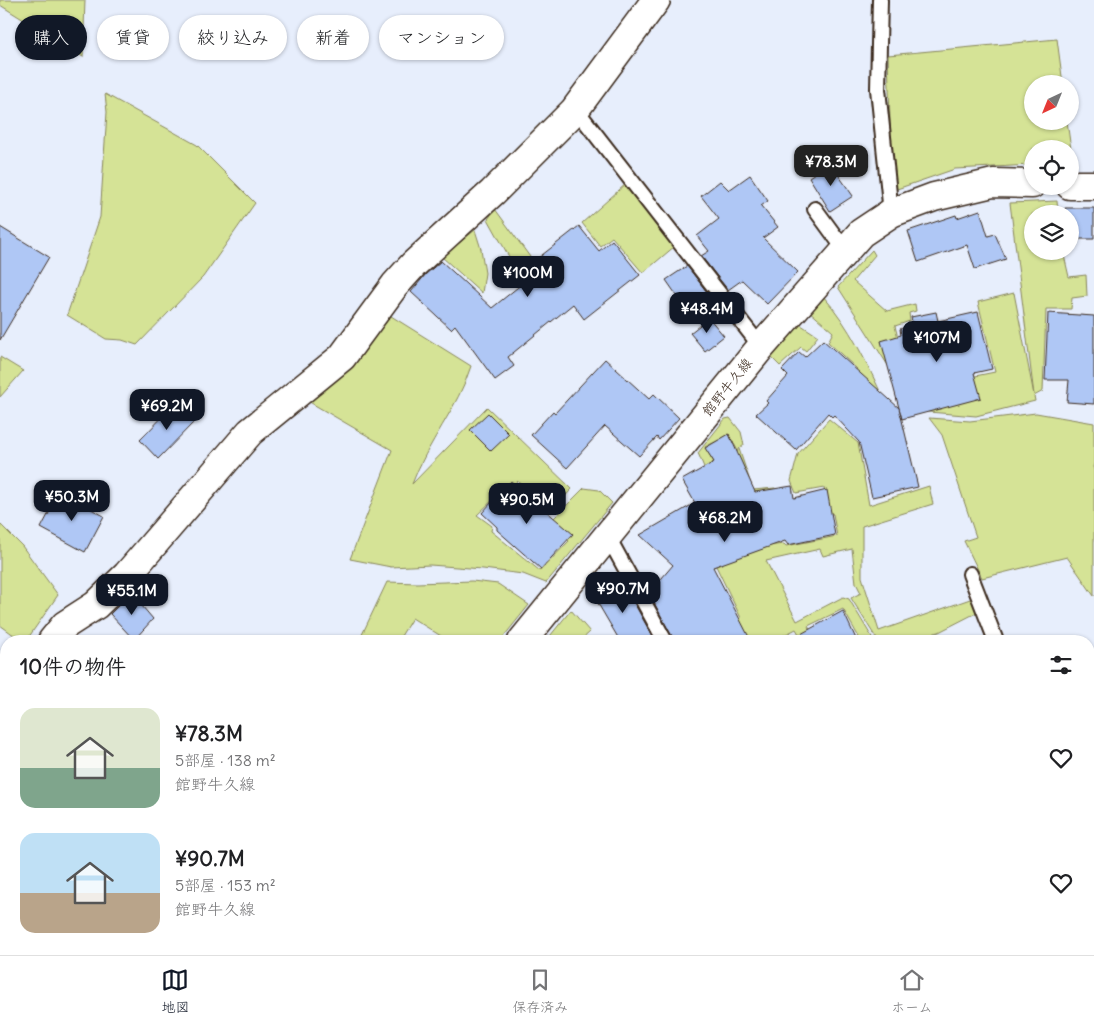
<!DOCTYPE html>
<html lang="ja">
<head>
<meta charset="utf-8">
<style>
  body { margin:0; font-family:Delius,"Klee One",sans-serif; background:#f6f6f6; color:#202124; height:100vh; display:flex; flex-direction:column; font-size:19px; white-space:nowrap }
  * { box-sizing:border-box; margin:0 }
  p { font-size:16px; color:#757577 }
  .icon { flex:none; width:28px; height:28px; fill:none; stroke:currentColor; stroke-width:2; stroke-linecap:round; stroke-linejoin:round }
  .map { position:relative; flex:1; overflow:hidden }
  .side { position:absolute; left:0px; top:635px; width:1095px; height:320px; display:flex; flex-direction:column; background:#fff; border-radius:20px 20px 0 0; box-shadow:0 1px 4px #0004 }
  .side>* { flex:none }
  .top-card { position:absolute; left:15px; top:15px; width:500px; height:45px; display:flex; gap:10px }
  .needle { width:32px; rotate:223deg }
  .controls { position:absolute; left:1024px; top:75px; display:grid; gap:10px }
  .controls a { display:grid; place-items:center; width:55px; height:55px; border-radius:50%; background:#fff; box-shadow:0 1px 4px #0004; font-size:25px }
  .price { position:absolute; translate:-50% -42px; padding:0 11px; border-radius:10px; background:#111827; color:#fff; font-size:16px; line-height:32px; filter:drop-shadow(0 1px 2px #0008) }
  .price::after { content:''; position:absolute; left:50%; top:30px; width:15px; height:11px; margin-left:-8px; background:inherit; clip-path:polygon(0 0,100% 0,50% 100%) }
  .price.on { background:#222; color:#fff }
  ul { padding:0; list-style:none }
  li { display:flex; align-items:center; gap:15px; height:125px; padding:0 20px }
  li span { display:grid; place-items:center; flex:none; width:140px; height:100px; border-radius:15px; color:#555 }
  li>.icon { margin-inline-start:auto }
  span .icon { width:60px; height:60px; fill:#fffc; stroke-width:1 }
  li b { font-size:21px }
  h2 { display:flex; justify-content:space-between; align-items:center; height:60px; padding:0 20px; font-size:21px }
  .pill { padding:0 18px; border-radius:22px; background:#fff; box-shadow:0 1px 4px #0004; font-size:18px; line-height:45px }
  .pill.on { background:#111827; color:#fff }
  .tabs { display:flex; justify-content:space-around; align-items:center; height:70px; border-top:1px solid #e0e0e0; background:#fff; font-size:14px; color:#757577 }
  .tabs a { display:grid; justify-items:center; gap:2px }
  .tabs .on { color:#111827 }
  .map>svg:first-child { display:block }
  .green { fill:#d5e396; stroke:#88865a; fill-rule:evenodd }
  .building { fill:#afc7f5; stroke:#3b2a1e }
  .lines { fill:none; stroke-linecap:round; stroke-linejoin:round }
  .lane-casing { stroke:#3b2a1e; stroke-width:18 }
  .street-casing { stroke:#3b2a1e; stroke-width:31 }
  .secondary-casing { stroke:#3b2a1e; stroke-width:31 }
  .highway-casing { stroke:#3b2a1e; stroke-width:31 }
  .lane { stroke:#fff; stroke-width:14 }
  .street { stroke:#fff; stroke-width:28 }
  .secondary { stroke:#fff; stroke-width:28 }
  .highway { stroke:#fddcac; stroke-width:28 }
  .labels { text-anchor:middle; stroke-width:5; stroke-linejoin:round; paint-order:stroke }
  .street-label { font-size:14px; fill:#3b2a1e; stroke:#fff }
</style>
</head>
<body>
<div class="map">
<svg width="1094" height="955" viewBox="0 0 1094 955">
  <rect width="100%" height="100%" fill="#e7eefc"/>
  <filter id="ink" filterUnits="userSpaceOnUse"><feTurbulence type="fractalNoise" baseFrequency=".02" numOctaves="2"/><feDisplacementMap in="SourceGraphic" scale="10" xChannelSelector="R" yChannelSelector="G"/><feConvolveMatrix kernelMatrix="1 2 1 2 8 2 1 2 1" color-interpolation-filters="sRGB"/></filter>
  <g filter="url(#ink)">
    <!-- green -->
    <g class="green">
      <polygon points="0,0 85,0 83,57 0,5"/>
      <polygon points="1057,39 1063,84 1032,84 1032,121 1067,121 1073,164 1070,164 1070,149 1032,149 1032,165 955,169 894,190 891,153 888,55"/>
      <polygon points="105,94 197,145 255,203 203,277 137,345 122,340 106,339 67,315 100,217 107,112"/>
      <polygon points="627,183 675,246 643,273 612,237 600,246 582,223"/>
      <polygon points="1057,201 1058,214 1032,214 1032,251 1063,251 1069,277 1086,275 1087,296 1072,298 1071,309 1046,309 1043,391 1034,396 1035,401 976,416 917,411 838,287 872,250 875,255 853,281 887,311 915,304 916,311 909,313 910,321 895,326 911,389 995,372 978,302 1014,293 1034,395 1010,203"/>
      <polygon points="495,209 530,257 517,271 488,219"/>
      <polygon points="475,230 481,249 485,273 482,293 442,257"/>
      <path d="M823 296C849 325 868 365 884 400L841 388 857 369 828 342 833 332 808 310Z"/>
      <path d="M391 316 471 366C458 408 427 443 412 484L487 407 572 489 551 511 517 481 500 499 497 496 477 515 492 526 491 531 540 571 569 541 553 527 552 520 584 488 599 490 612 503 546 583 523 574 483 569 430 565 391 567 350 559 392 450 306 400 353 363Z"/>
      <polygon points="798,323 818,336 806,351 801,347 780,366 771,357"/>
      <polygon points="0,357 23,371 0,397"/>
      <polygon points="1036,413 1094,423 1094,463 1093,467 1094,470 1094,596 1067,557 982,578 964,541 976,537 942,435 929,418 970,421"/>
      <path d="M730 418 741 432 744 445 739 449 753 490 775 488 777 495 767 546 784 544 786 546 837 536 833 514 828 513 824 488 796 493 791 481 798 454 829 419 858 443 869 505 929 486 933 504 862 526V577L879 631 973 598 976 613 939 632 906 641H878L851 598 861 593 856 583 852 549 823 556 820 549 766 561 797 621 843 597 849 599 873 639 868 641H861L843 609 808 626 816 641H803L796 629 773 641H693L741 618 716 566 706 570 733 536 698 453 725 419ZM729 435 738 451 715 464 705 447Z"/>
      <polygon points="0,524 22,546 58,595 26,641 22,641 0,625"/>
      <polygon points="472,581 498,584 529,605 500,641 449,641 412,618 398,641 359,641 387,582 417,583"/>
      <polygon points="571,610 590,632 580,641 546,641"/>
      <polygon points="1089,752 1091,761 1094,760 1094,859 1089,842"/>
      <polygon points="750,949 824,949 826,955 752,955"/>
      <polygon points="892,949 1063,949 1065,955 1034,955 1033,953 1024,955 894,955"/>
    </g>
    <!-- building -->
    <g class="building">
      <polygon points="830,163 853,196 830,211 809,177"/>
      <polygon points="750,175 768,201 761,206 778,227 763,238 798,272 767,304 742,280 728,290 701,256 709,251 697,236 719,219 701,196 720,181 729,190"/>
      <polygon points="1065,208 1094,208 1094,239 1070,239 1070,214 1065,214"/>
      <polygon points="980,210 988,236 995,234 1006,259 975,269 967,245 918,262 908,231 956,215 957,218"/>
      <polygon points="579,226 599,251 612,240 640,275 584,319 573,304 508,357 514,366 495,380 455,325 451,329 411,292 426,274 441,261 492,308 543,267 537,259"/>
      <polygon points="0,227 49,257 0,340"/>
      <polygon points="687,266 713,300 691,316 666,280"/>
      <polygon points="936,312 938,321 978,312 992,369 974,373 981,398 902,419 881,341 901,335 900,329 913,326 911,317"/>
      <polygon points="1048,313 1094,316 1094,404 1067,402 1069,380 1045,380"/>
      <polygon points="709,318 724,336 705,351 690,333"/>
      <polygon points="823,340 899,408 918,487 872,497 859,442 834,415 832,417 828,413 796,450 756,414 768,403 766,401 788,376 782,370 799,352 805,357"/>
      <polygon points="605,359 649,399 654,394 679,418 659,440 657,437 639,456 605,426 567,468 531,435 553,411 555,413"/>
      <polygon points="176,403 194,422 158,459 140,440"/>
      <polygon points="488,413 509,434 491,451 470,430"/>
      <polygon points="729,434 755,492 792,486 794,498 827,490 835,535 788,545 785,541 713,567 751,641 674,641 649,593 673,565 640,535 695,503 682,480 714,462 705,448"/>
      <polygon points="511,481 573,534 541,569 497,530 497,527 482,513"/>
      <polygon points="60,492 104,516 85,552 41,528"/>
      <polygon points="621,579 655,641 620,641 593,595"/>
      <polygon points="131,593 153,619 134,640 110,614"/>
      <polygon points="843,611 857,641 788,641"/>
    </g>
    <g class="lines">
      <!-- lane casing -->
      <g class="lane-casing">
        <g id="lane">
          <polyline points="880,0 878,89 891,213"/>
          <polyline points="574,111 582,117 761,347"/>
          <polyline points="815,209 845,250"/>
          <polyline points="607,535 665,641"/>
          <polyline points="970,574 996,641"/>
        </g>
      </g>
      <!-- street casing -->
      <g class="street-casing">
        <g id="street">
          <polyline points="52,641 65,625 96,605 127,575 250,432 342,357 395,285 414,264 493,192 574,111 656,0"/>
          <polyline points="0,704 6,697"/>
          <polyline points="1089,723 1094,722"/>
          <polyline points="278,955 283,949"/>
        </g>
      </g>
      <!-- secondary casing -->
      <g class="secondary-casing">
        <g id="secondary">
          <polyline points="1070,185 1094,185"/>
          <polyline points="522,641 761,347 861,233 891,213 934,197 993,183 1032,184"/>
        </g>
      </g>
      <!-- highway casing -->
      <g class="highway-casing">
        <g id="highway">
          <polyline points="0,770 6,772"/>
          <polyline points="467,949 484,955"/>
        </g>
      </g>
      <!-- lane -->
      <use href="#lane" class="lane"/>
      <!-- street -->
      <use href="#street" class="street"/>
      <!-- secondary -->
      <use href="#secondary" class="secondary"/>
      <!-- highway -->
      <use href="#highway" class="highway"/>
    </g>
  </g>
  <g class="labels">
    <!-- street labels -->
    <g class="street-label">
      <text transform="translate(727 387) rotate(-51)" y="5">館野牛久線</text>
    </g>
  </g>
</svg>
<div class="controls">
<a><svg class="needle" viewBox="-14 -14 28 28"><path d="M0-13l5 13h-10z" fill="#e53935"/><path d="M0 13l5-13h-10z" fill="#757577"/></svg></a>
<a><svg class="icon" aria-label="locate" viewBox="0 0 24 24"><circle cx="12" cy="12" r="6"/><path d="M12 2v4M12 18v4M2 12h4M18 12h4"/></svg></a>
<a><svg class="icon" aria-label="layers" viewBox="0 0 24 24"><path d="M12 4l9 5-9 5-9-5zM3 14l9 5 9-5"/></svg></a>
</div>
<b class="price on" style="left:831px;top:187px">¥78.3M</b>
<b class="price" style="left:528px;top:298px">¥100M</b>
<b class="price" style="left:707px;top:334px">¥48.4M</b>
<b class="price" style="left:937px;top:363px">¥107M</b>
<b class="price" style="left:167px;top:431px">¥69.2M</b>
<b class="price" style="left:72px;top:522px">¥50.3M</b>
<b class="price" style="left:527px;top:525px">¥90.5M</b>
<b class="price" style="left:725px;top:543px">¥68.2M</b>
<b class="price" style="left:623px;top:614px">¥90.7M</b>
<b class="price" style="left:132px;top:616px">¥55.1M</b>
<div class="top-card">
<a class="pill on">購入</a>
<a class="pill">賃貸</a>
<a class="pill">絞り込み</a>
<a class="pill">新着</a>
<a class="pill">マンション</a>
</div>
<section class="side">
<h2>10件の物件<svg class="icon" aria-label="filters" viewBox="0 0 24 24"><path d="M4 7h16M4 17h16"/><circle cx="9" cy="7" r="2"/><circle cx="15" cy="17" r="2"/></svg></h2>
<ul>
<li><span style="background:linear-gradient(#dfe7d0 60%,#7fa58c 0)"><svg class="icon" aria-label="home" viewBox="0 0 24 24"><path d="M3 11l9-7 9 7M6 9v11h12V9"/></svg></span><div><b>¥78.3M</b><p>5部屋 · 138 m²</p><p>館野牛久線</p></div><svg class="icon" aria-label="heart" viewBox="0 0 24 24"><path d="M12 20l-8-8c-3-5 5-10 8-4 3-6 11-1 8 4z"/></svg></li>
<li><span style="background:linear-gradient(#bfe0f5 60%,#b9a48a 0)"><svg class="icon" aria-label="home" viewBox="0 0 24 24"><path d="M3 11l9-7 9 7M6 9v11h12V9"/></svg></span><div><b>¥90.7M</b><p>5部屋 · 153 m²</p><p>館野牛久線</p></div><svg class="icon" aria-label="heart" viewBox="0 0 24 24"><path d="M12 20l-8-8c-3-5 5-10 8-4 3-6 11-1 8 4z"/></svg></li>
</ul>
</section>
</div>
<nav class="tabs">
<a class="on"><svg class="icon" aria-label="map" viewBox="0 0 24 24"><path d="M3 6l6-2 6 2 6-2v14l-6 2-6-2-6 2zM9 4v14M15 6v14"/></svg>地図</a>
<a><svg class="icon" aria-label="saved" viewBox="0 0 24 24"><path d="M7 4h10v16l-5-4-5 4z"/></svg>保存済み</a>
<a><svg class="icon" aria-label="home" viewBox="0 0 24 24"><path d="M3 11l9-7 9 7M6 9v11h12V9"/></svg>ホーム</a>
</nav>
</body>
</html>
